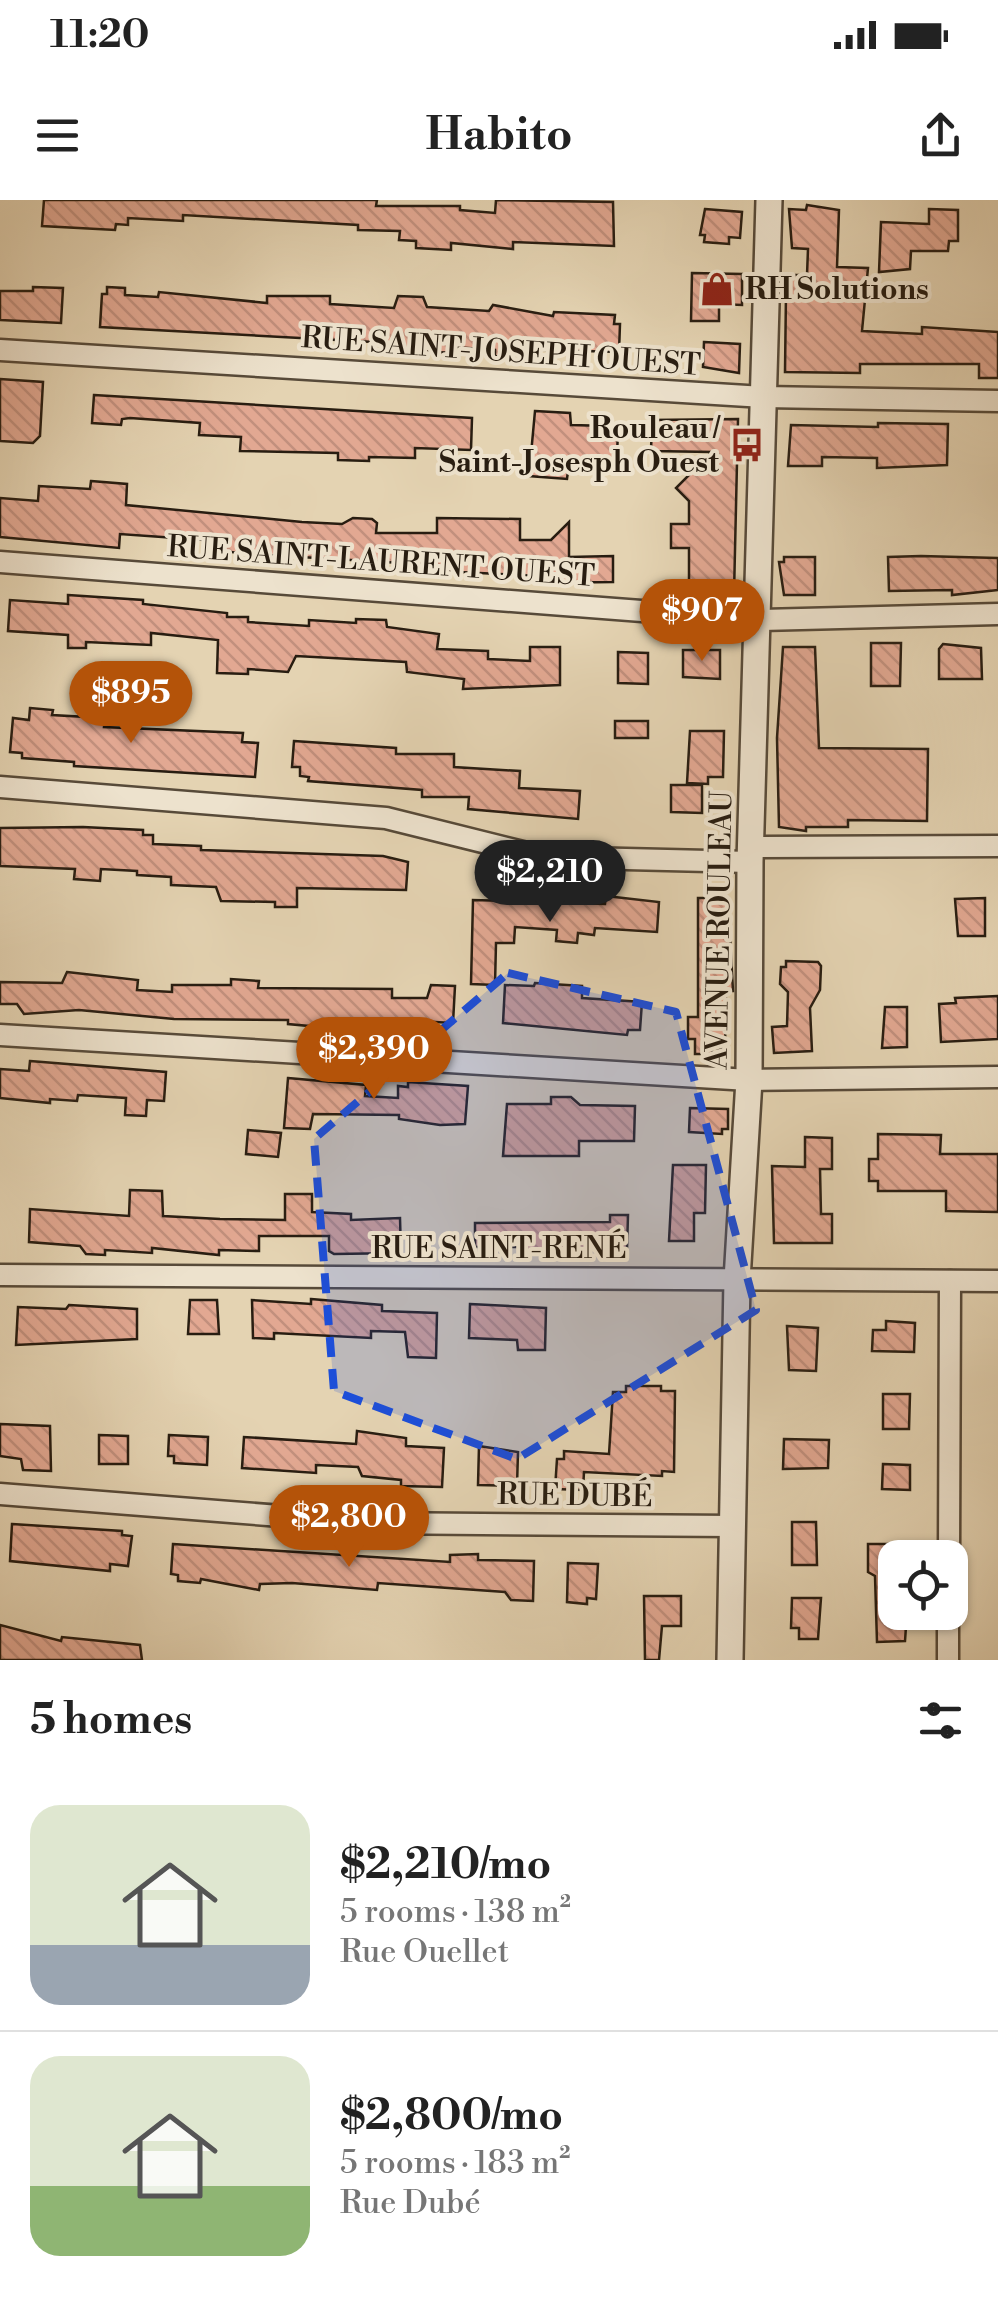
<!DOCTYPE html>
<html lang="en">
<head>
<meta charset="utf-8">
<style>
  body { margin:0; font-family:"Libre Bodoni",serif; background:#f2f2f2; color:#222; height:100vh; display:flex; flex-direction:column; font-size:38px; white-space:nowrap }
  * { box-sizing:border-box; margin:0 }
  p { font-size:32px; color:#767676 }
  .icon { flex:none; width:55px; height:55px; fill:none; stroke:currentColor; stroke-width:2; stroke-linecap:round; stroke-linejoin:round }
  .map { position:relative; height:1460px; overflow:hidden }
  .side { display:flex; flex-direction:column; background:#fff; flex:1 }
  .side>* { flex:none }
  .buttons { position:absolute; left:878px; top:1340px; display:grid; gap:20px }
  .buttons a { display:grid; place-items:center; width:90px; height:90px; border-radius:20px; background:#fff; box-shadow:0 2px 8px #0004; font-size:50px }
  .price { position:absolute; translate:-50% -85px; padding:0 22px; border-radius:35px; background:#b45309; color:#fff; font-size:32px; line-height:65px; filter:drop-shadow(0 2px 5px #0008) }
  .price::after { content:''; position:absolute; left:50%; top:60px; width:30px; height:22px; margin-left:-15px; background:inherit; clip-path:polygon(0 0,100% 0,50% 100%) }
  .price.active { background:#222; color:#fff }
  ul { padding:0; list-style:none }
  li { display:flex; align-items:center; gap:30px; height:250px; padding:0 30px }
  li+li { border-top:2px solid #e0e0e0 }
  li span { display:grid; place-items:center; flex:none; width:280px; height:200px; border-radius:30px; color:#555 }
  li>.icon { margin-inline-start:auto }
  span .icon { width:120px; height:120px; fill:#fffc; stroke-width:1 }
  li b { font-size:42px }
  h2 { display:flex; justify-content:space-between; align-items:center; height:120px; padding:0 30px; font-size:42px }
  .status { display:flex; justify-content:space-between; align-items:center; height:70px; padding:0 50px; background:#fff; direction:ltr }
  .status svg { height:28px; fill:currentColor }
  header { display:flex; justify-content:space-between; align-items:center; height:130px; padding:0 30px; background:#fff; font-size:45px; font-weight:700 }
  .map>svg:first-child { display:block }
  .building { fill:url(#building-back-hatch); stroke:#281d11; stroke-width:2.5 }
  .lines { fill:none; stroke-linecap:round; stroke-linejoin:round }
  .minor-casing { stroke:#574a39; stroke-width:25 }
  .tertiary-casing { stroke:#574a39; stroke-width:30 }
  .minor { stroke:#ede2cd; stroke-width:20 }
  .tertiary { stroke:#ede2cd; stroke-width:25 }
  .marked { fill:#1d4ed8; fill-opacity:0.2; stroke:#1d4ed8; stroke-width:8; stroke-dasharray:20 12; stroke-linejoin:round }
  .labels { text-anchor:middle; stroke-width:8; stroke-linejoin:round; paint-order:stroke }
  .poi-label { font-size:30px; font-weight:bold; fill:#281d11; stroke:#ede2cd; text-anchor:start }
  .street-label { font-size:30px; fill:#281d11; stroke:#ede2cd }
</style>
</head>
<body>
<div class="status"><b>11:20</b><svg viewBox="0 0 49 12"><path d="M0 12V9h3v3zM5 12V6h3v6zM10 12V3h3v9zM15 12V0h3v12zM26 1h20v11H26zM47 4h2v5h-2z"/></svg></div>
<header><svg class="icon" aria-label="menu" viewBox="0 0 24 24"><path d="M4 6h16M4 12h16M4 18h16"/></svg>Habito<svg class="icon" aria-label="share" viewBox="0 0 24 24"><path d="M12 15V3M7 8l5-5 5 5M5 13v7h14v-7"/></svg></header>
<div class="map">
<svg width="998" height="1460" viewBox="0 0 998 1460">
  <defs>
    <pattern id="building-back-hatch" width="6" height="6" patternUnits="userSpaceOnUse" patternTransform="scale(2.5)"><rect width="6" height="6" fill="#e2a892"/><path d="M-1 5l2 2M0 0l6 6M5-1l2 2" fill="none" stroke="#c2907d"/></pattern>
  </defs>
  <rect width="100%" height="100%" fill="#e4d3b2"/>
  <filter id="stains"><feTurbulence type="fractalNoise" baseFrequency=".002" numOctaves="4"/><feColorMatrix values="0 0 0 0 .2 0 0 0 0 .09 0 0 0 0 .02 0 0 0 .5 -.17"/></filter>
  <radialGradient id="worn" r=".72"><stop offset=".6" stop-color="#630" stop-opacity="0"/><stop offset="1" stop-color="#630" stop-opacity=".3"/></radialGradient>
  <!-- building -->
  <g class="building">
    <polygon points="44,0 377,0 376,6 460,6 460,10 495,13 496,0 613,2 614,46 513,42 513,49 451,43 451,50 416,48 416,41 399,40 400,31 358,30 358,25 183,15 183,21 128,18 128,25 116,24 115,30 42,26"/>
    <polygon points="807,5 839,10 837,67 868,68 862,131 922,134 922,127 998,132 998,178 979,178 979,164 860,164 860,173 785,172 786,93 790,93 791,75 807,75 808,49 792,48 789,9 806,10"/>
    <polygon points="705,9 742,12 740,38 729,37 729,44 704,42 705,35 700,35"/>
    <polygon points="929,9 958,10 958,41 949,41 948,51 911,51 910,69 879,72 881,22 929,24"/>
    <polygon points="692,73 742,74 742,105 719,104 719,121 691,121"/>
    <polygon points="33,87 63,88 61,123 0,120 0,91 33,91"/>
    <polygon points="107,87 125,88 125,95 158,97 159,92 267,103 267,96 330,96 330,104 394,108 398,96 423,97 427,107 489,111 493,105 553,116 554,112 615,115 614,124 620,124 619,152 512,149 512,157 495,156 495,150 455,147 454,153 401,150 401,144 392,143 100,127 102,94 107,94"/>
    <polygon points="704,142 740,144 739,173 703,167"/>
    <polygon points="0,179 43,182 40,236 33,243 0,241"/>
    <polygon points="94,195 472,218 471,250 415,248 415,258 369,257 369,261 338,260 338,253 240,251 241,237 199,235 200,223 130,218 122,219 121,225 92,223"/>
    <polygon points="535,211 570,213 571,225 609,226 609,233 618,233 616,273 568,271 567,279 529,276"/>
    <polygon points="738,219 734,394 693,397 689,395 689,348 671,348 671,324 689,324 689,301 676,288 712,252 651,251 652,220"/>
    <polygon points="878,223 948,224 947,265 877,268 877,258 822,257 822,266 788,266 791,225 878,227"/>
    <polygon points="91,281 127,284 126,305 302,322 342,324 353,318 372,319 377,323 376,333 437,333 437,318 520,319 520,340 551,340 569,322 569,357 613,356 613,382 539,383 539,376 438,371 435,365 248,354 204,349 204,340 120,334 119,348 0,337 0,298 38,301 39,286 90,289"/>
    <polygon points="921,356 998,358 998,390 952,395 952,390 889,391 888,357"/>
    <polygon points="784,357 815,357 815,395 784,395 779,362 784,362"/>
    <polygon points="68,395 143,400 143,404 227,413 227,417 248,417 248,422 309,426 309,420 356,423 356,419 386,420 387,427 439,434 437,449 488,451 488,459 530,461 530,447 560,447 560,485 463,489 464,479 407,472 406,462 296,456 288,472 248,469 248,474 217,473 218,440 151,433 151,445 86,442 86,448 68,448 68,435 8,431 10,400 68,404"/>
    <polygon points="871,443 901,443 900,486 871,486"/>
    <polygon points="943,444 981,448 982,479 939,479 939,449"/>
    <polygon points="783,447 815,447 819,548 928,549 927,621 848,620 848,627 806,627 806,631 779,627 777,538"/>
    <polygon points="683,450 720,450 720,479 683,477"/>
    <polygon points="618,452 648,453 648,484 618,483"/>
    <polygon points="30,508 53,510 52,515 105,518 104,527 243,533 242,542 258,543 255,577 74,566 74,562 22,558 22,553 10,552 13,518 29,520"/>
    <rect x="615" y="521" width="33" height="17"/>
    <polygon points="690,531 724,531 723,577 708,577 708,584 687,583"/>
    <polygon points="294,541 396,548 396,554 454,554 454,567 520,571 519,588 580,591 578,619 468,609 469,597 422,597 422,590 308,581 309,577 300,576 300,567 292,567"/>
    <polygon points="671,585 702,585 702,613 671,612"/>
    <polygon points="83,627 143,630 143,635 153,635 153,644 201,646 201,650 383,656 408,662 406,690 297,688 297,707 275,707 275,702 221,701 216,687 171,685 171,677 137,675 137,671 101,669 100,681 74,679 75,669 0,666 0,628"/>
    <polygon points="606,696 659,702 657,732 595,728 594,735 578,733 577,743 556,741 557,730 515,727 514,743 496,743 495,785 471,784 473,700 605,704"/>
    <polygon points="698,698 728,698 733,791 726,791 725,849 712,848 712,854 695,854 695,839 688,839 688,817 698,817"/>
    <polygon points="985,698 985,736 958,736 955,699"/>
    <polygon points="786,761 818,762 821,766 820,790 810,808 812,851 774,853 772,827 787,826 788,792 780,784 781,767 786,767"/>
    <polygon points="67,772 138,780 137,790 172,792 172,785 231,785 231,779 259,781 258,788 392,789 392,798 427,798 431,785 455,786 453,823 399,820 398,824 392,824 391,833 374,832 288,824 288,820 174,819 79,810 24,814 17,804 0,804 0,782 62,783"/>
    <polygon points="535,783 582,786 582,798 642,802 640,830 628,830 627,835 503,823 505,785 534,786"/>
    <polygon points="998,796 998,839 941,842 939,804 956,803 955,798"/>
    <polygon points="885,807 907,807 907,847 882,848"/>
    <polygon points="30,861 166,872 164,901 147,900 146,916 125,915 126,898 78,895 77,901 50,899 50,903 0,898 0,869 29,871"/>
    <polygon points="288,878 366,885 365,896 398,898 398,886 408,887 408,882 468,886 465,924 440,925 399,919 399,915 313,914 310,929 284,928"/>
    <polygon points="551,897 571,897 580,905 635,906 634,941 579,941 579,956 503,956 507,904 551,904"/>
    <polygon points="690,908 728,909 728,929 722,929 722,934 689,932"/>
    <polygon points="248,930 281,933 278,957 246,954"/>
    <polygon points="878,934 941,935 940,954 998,954 998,1012 946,1011 946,991 878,991 878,981 869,981 869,959 878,959"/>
    <polygon points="805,937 832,938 832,969 820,969 821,1014 832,1014 832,1043 774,1043 772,966 805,967"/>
    <polygon points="673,965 706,965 705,1013 694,1013 694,1041 669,1041"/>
    <polygon points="130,990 162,991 163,1016 220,1019 285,1020 285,994 312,994 312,1012 351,1014 351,1020 400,1018 401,1053 334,1054 329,1051 329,1036 259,1036 259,1051 219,1050 219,1055 152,1048 152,1053 105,1050 105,1055 86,1054 80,1046 29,1042 30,1009 129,1016"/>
    <polygon points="610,1015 628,1015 627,1049 548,1049 548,1054 524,1054 524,1047 475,1047 475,1023 610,1022"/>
    <polygon points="311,1099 382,1105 382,1111 437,1113 436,1158 408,1157 405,1132 371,1131 371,1138 274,1133 274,1139 253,1138 252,1100 311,1104"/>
    <polygon points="190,1100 217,1100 219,1134 188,1134"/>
    <polygon points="470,1104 546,1108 545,1150 518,1150 517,1140 469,1138"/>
    <polygon points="69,1105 137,1109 137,1139 16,1145 18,1107 66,1109"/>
    <polygon points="886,1121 915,1123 914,1152 872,1151 873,1130 886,1130"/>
    <polygon points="787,1126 818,1128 816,1171 789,1170"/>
    <polygon points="626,1186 661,1186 661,1191 675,1191 674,1272 662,1271 662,1276 584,1272 583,1290 555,1289 557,1259 564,1259 564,1251 609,1254 613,1192 626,1192"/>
    <polygon points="883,1194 910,1194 909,1229 883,1229"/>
    <polygon points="0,1224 50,1226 51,1271 23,1270 21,1259 0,1256"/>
    <polygon points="357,1231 406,1238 406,1246 444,1248 442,1287 401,1286 401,1280 362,1276 358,1267 316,1265 316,1273 242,1268 244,1237 356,1244"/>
    <polygon points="99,1235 128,1236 128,1264 99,1264"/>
    <polygon points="169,1235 208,1237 207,1265 174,1263 174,1256 168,1256"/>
    <polygon points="784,1239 829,1240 828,1268 783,1269"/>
    <polygon points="479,1246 518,1252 517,1286 478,1285"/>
    <polygon points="883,1264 910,1265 910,1290 882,1289"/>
    <polygon points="792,1322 816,1322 817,1365 792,1365"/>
    <polygon points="12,1324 122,1331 122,1335 132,1336 128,1366 110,1364 110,1371 10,1361"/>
    <polygon points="173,1344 450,1362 450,1355 478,1354 478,1360 534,1361 533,1401 511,1400 505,1392 378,1383 377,1390 292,1383 260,1384 259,1390 201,1379 200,1383 178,1381 178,1375 171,1374"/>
    <polygon points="868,1344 895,1344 895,1412 907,1412 905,1441 877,1442 875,1376 868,1372"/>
    <polygon points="568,1363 598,1364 596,1399 587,1398 587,1404 567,1402"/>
    <polygon points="644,1396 681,1396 681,1426 662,1426 659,1460 645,1460"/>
    <polygon points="792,1398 821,1398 818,1439 799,1439 799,1428 791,1428"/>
    <polygon points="0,1425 61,1441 62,1437 140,1445 142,1460 0,1460"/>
  </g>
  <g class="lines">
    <!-- minor casing -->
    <g class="minor-casing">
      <g id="minor">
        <polyline points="0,150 764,197 998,201"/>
        <polyline points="0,362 759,420 998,414"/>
        <polyline points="0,587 386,618 543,657 750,662"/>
        <polyline points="750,647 998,646"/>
        <polyline points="0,835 749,880 998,877"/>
        <polyline points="0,1075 998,1081"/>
        <polyline points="0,1294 370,1323 732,1326"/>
        <polyline points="949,1358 950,1081"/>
        <polyline points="948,1460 948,1412"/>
      </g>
    </g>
    <!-- tertiary casing -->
    <g class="tertiary-casing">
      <polyline id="tertiary" points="730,1460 737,1080 749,880 750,662 769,0"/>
    </g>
    <!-- minor -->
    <use href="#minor" class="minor"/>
    <!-- tertiary -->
    <use href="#tertiary" class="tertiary"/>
  </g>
  <!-- marked area -->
  <path class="marked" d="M508 773 676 812 756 1110 517 1259 334 1191 314 939Z"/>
  <!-- icons -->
  <defs>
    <g id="shop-bare" transform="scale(2.7)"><path d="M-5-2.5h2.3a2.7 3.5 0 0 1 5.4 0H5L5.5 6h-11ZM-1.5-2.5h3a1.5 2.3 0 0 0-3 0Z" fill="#8f2418" stroke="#ede2cd" stroke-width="2.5" paint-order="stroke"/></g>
    <g id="bus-bare" transform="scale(2.7)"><path d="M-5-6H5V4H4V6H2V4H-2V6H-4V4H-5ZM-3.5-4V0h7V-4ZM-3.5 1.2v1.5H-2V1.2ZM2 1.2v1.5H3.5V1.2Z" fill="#8f2418" stroke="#ede2cd" stroke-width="2.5" paint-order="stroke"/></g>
  </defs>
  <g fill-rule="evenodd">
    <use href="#shop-bare" x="717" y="89"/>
    <use href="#bus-bare" x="747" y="245"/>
  </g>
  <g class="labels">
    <!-- poi labels -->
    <g class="poi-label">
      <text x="745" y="99">RH Solutions</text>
      <text x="719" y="238" text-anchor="end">Rouleau /<tspan x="719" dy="34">Saint-Josesph Ouest</tspan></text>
    </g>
    <!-- street labels -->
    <g class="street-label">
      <text transform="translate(501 151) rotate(4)" y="10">RUE SAINT-JOSEPH OUEST</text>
      <text transform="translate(381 361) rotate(4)" y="10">RUE SAINT-LAURENT OUEST</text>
      <text transform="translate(719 730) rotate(-89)" y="10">AVENUE ROULEAU</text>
      <text x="499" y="1058">RUE SAINT-RENÉ</text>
      <text transform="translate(575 1295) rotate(1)" y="10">RUE DUBÉ</text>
    </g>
  </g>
  <rect width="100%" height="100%" filter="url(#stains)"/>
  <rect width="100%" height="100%" fill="url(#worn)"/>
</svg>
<div class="buttons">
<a><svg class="icon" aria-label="locate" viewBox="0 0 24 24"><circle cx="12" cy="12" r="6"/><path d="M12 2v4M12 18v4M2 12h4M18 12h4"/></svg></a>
</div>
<b class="price" style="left:702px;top:464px">$907</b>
<b class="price" style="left:131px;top:546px">$895</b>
<b class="price active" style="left:550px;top:725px">$2,210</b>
<b class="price" style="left:374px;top:902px">$2,390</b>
<b class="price" style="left:349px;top:1370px">$2,800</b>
</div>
<section class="side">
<h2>5 homes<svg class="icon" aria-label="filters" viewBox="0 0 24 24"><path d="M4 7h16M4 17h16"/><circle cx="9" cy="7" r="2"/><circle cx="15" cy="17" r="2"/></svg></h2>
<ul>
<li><span style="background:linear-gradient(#dfe7d0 70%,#9aa5b1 0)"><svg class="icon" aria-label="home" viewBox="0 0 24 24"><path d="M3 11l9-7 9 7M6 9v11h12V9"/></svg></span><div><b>$2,210/mo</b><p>5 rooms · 138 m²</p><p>Rue Ouellet</p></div></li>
<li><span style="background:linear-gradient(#dfe7d0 65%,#8fb573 0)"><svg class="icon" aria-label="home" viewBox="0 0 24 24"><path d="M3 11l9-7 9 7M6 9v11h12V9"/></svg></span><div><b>$2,800/mo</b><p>5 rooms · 183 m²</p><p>Rue Dubé</p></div></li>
</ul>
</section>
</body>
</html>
